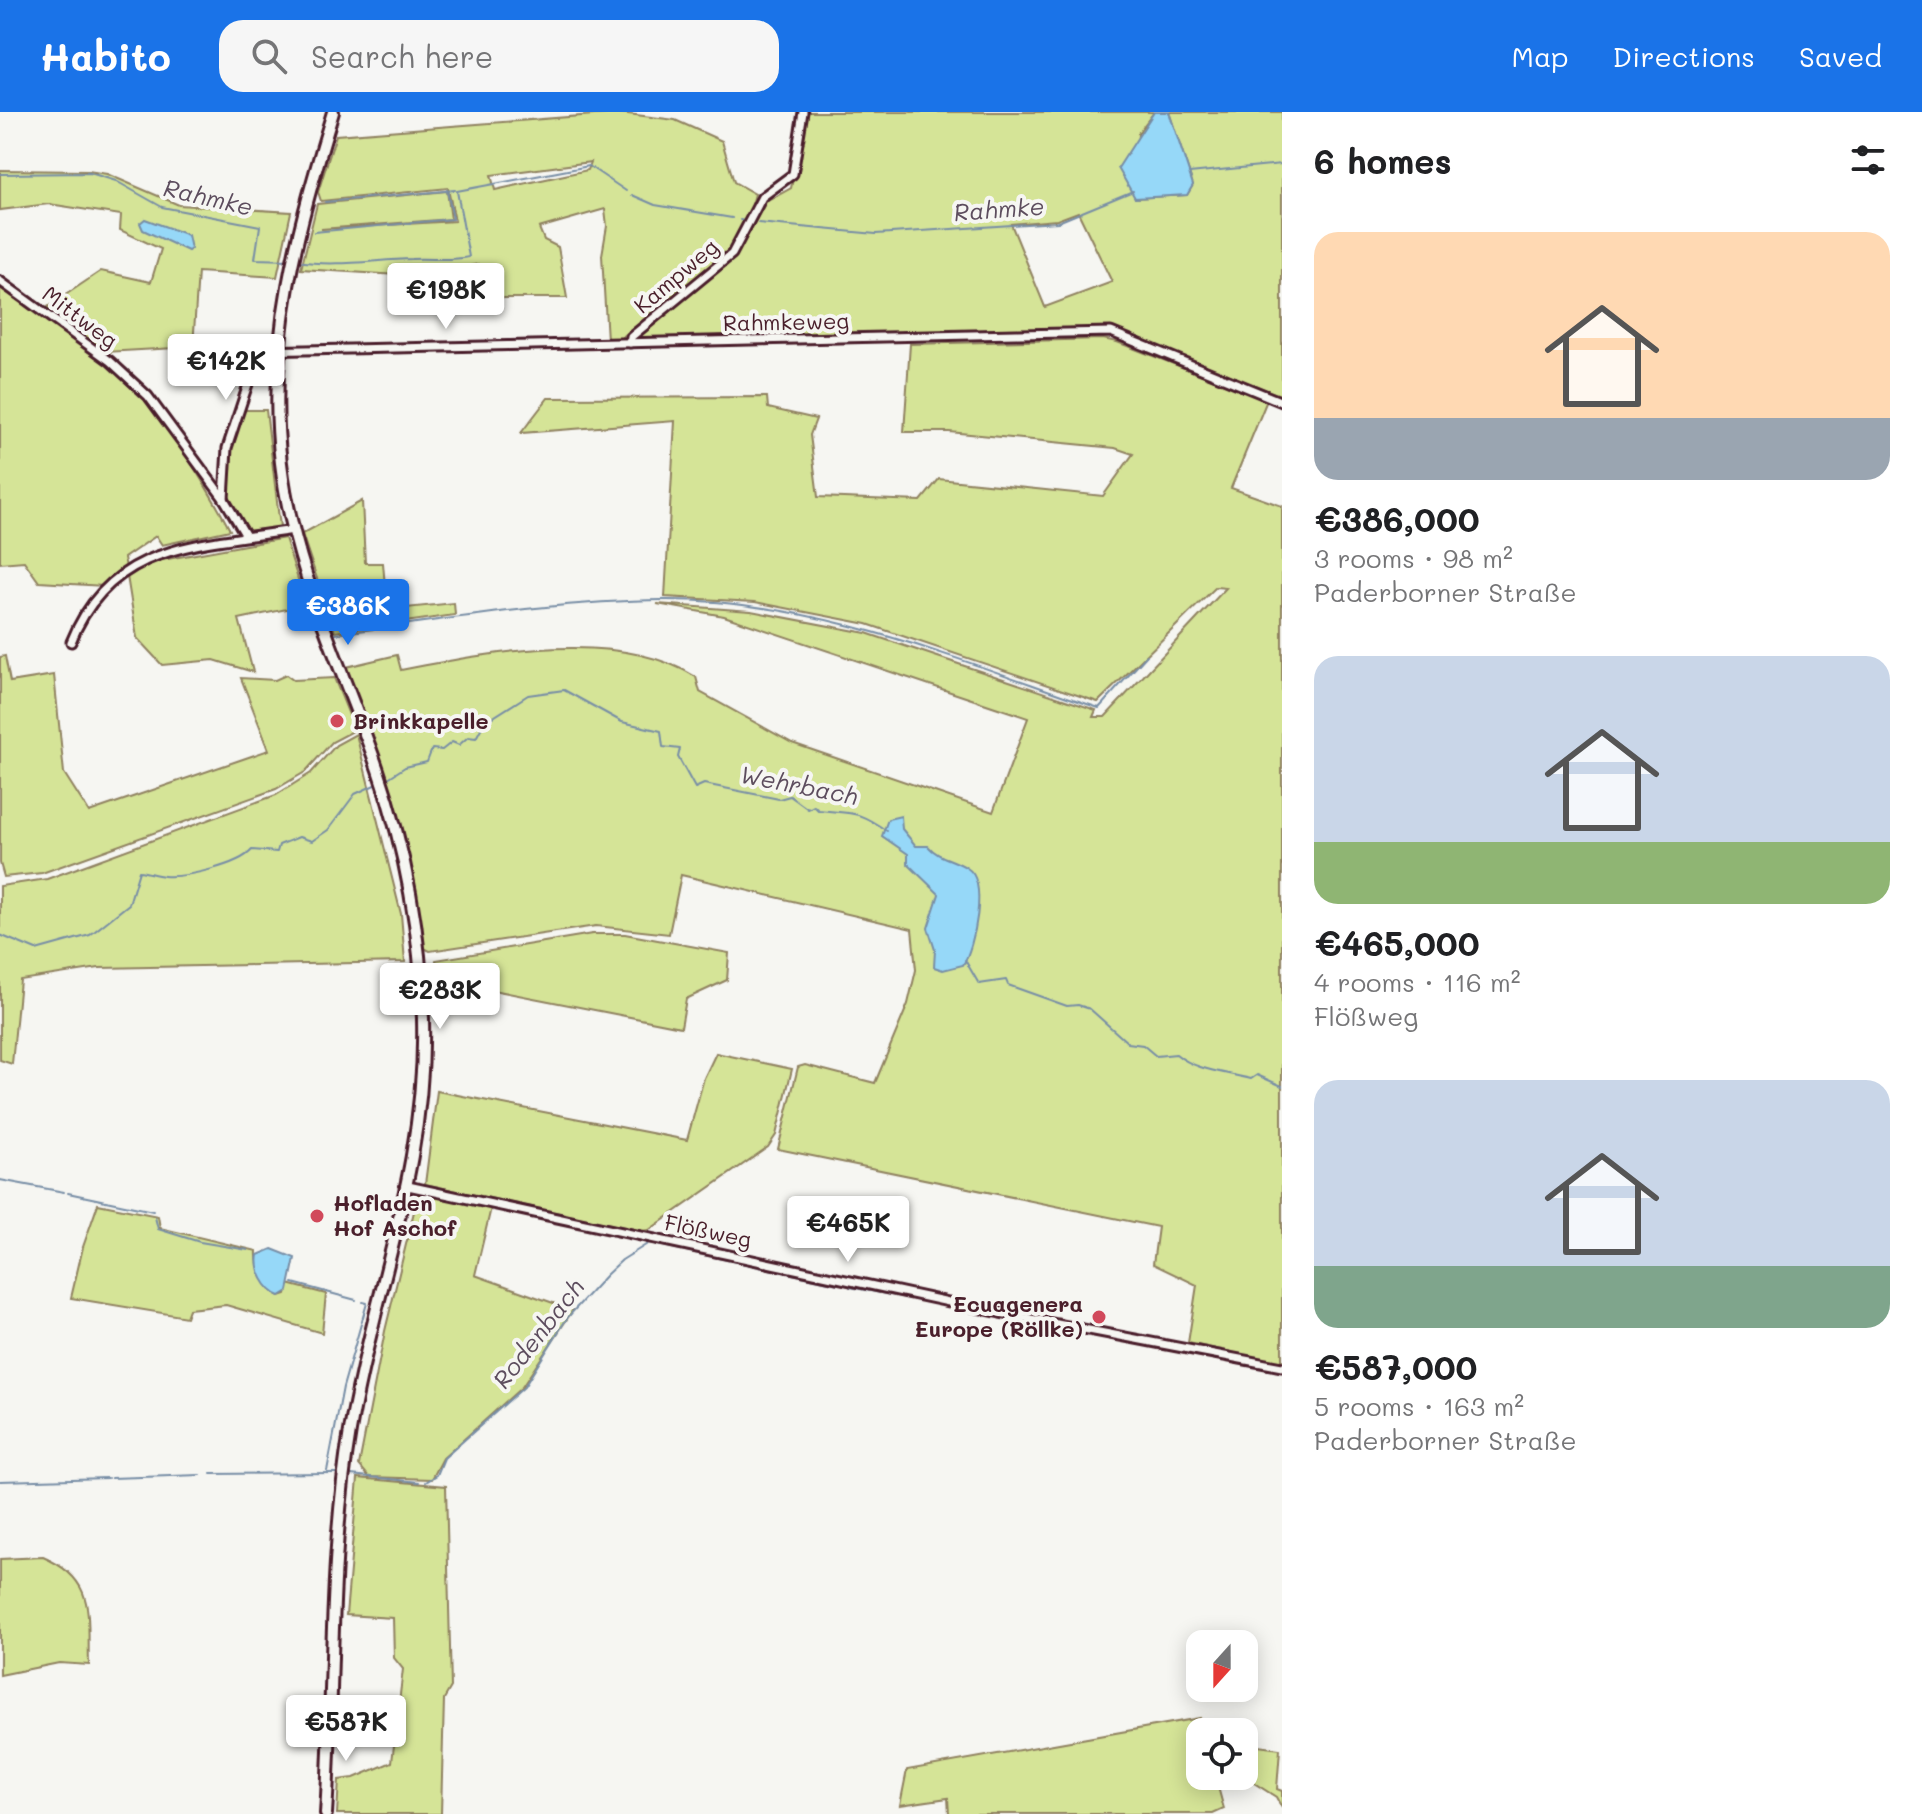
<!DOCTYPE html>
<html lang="en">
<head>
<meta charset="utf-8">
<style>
  body { margin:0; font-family:Mali,sans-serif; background:#f6f6f6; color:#202124; height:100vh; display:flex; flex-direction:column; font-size:30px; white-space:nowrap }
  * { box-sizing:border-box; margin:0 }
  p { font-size:26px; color:#757577 }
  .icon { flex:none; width:44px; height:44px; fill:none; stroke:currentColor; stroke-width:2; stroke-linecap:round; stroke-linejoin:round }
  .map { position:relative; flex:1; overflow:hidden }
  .sheet { display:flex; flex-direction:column; background:#fff; width:640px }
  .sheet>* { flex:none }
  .needle { width:52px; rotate:201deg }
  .tools { position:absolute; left:1186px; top:1518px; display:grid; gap:16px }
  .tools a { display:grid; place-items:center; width:72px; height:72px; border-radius:16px; background:#fff; box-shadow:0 4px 20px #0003; font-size:40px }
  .price { position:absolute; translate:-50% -68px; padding:0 18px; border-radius:8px; background:#fff; color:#222; font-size:26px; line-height:52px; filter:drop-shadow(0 2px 4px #0008) }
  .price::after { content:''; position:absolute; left:50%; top:48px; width:24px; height:18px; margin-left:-12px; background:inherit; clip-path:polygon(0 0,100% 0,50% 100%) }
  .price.selected { background:#1a73e8; color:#fff }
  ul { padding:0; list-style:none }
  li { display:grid; align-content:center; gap:16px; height:424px; padding:0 32px }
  li span { display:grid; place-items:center; height:248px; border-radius:24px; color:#555 }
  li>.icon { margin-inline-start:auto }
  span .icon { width:144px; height:144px; fill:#fffc; stroke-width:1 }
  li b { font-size:34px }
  h2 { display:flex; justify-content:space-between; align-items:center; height:96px; padding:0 32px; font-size:34px }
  header { display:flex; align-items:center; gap:48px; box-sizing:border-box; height:112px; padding:0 40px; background:#1a73e8; color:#fff }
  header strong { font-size:38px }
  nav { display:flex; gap:44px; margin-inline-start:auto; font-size:28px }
  .search { width:560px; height:72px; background:#f6f6f6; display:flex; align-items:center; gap:20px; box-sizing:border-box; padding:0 28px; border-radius:24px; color:#757577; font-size:30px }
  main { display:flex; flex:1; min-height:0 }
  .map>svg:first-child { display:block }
  .green { fill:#d5e497; stroke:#908261; stroke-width:2; fill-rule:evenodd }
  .water { fill:#96d8f8; stroke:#788ea6; stroke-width:2 }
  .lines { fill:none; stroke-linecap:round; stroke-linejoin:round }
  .stream { stroke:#788ea6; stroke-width:2 }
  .minor-casing { stroke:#4a1f2b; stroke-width:13 }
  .secondary-casing { stroke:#4a1f2b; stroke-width:16 }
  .minor { stroke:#f6f6f2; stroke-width:7 }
  .secondary { stroke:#f6f6f2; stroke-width:10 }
  .poi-dot { fill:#d1495b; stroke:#f6f6f2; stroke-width:3 }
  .labels { text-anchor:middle; stroke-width:8; stroke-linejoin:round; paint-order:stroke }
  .street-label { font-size:22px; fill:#4a1f2b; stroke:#f6f6f2 }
  .poi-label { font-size:22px; font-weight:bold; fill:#4a1f2b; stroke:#f6f6f2; text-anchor:start }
  .water-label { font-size:24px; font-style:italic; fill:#5d4d5e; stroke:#f6f6f2 }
</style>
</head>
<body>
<header>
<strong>Habito</strong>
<div class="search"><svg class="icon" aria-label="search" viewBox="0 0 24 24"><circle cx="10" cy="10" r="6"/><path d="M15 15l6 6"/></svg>Search here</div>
<nav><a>Map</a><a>Directions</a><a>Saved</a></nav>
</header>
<main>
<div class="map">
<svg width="1282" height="1702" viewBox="0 0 1282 1702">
  <rect width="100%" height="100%" fill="#f6f6f2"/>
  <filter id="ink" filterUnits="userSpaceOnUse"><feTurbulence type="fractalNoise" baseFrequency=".0125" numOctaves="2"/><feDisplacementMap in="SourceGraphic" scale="16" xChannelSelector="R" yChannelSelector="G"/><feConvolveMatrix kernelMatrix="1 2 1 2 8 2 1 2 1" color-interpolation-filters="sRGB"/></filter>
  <g filter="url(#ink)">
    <!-- green -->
    <g class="green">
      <path d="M808 0H1154L1138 21 1135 86 1187 83 1193 73 1169 0H1282V284L1112 217 640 227 639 222 735 146 766 90 791 76ZM1078 100 1112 170 1045 195 1011 112 1057 108Z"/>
      <path d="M620 1 675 8 722 29 734 70 755 82 748 107 725 143 621 226 607 228 602 143 607 114 605 97 539 116 544 128 558 135 567 186H484L478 152 470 154 463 167 301 157 317 92 447 79 451 107 321 117 455 109 448 76 321 89 318 80 336 23ZM591 50 588 58 495 78 491 63Z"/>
      <polygon points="0,58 88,59 107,62 179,93 291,100 277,165 198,160 193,235 105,240 46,196 101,159 151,170 161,137 120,118 121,103 49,92 0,98"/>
      <path d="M0 176C48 210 109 243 146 289 178 328 207 374 230 418L162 433 156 424 124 446 126 455 104 474 39 470 24 449 0 451Z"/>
      <path d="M1103 227 1117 230 1267 288 1231 376 1282 394V1251L1188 1231 1197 1173 1153 1152 1158 1115 778 1037 798 955 805 953 875 971 908 892 916 858 912 817 681 763 669 822 596 814 430 839 424 836C409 739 378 648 346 555L397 543 401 558C488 541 618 515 696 565L700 580 792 631 993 700 1028 606 724 504 657 492 751 499 866 521 1096 598 1093 605H1105L1226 476 1216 475 1098 590 867 512 755 490 665 485 675 309 521 321 548 286 767 285 768 296 816 307 810 323 818 385 921 389 939 367 1103 384 1133 342 1115 336 949 320H904L910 232Z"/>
      <polygon points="243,298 266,298 280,415 250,419 244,416 229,385 229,338"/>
      <polygon points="362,389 365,451 383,451 387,498 454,491 455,503 335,520 302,422"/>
      <polygon points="285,426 306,493 239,507 253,560 214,548 162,553 137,526 127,464 151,450"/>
      <polygon points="5,544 10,570 54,563 64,661 89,700 269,638 241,566 275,568 286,563 293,568 334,566 355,618 332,630 305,660 276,677 42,761 4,765 0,751 0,545"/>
      <polygon points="356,622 401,802 405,850 99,856 20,868 12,952 0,948 0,774 47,767 276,683 311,661 336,633"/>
      <polygon points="592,822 625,822 729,841 727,868 686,887 681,915 437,867 436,848"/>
      <polygon points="716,941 792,957 776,1023 768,1035 649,1118 642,1119 425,1072 437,979 687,1028 704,966"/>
      <polygon points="422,1081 491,1096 475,1163 573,1198 522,1275 443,1346 432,1367 369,1365 359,1353 385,1219 418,1083"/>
      <path d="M98 1092 158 1104 160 1116 257 1139C256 1155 264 1177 280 1184L286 1182 288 1172 326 1182 322 1221 226 1193 189 1197 186 1205 71 1186 83 1135Z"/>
      <polygon points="358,1366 446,1374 451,1575 444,1587 441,1702 337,1702 339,1668 354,1666 392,1650 403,1557 394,1546 393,1506 346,1503"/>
      <path d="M43 1445C97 1468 87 1502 89 1553L59 1551 0 1563V1447Z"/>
      <polygon points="1200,1606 1205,1620 1200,1620 1200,1664 1215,1664 1224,1697 1213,1702 949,1702 948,1686 900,1693 907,1658"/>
      <polygon points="1244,1632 1280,1637 1277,1677 1282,1679 1282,1696 1276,1685 1243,1664"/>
    </g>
    <!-- water -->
    <g class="water">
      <polygon points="1154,0 1169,0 1193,73 1187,83 1135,86 1118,56"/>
      <polygon points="145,107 188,123 191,137 188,139 143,118 140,111"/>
      <path d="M901 704 902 717 916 734H928C938 746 954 747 967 756 989 769 974 835 963 853L943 858 934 855 935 838 928 816 939 782 908 752V742L882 724 888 707Z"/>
      <path d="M272 1137 295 1146 288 1179 280 1184C265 1178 255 1158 258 1143Z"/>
    </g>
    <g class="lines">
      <!-- stream -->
      <g class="stream">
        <polyline points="1189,61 1282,52"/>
        <polyline points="0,62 90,61 116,69 162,95 260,114 255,147 291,148"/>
        <polyline points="632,83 655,93 732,106"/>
        <polyline points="325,90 455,78"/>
        <polyline points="740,108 745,109"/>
        <polyline points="758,111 876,122 1058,110 1133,79"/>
        <polyline points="314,120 453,107 447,78"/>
        <path d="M297 149C335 155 374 148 412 147 432 146 449 149 469 145L457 79 589 54 626 79"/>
        <path d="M336 522C444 508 554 489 663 488 815 487 958 548 1099 596L1147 543"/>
        <path d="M385 668 405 655 427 650 432 637 442 638 452 630 459 633 468 625 476 626 484 611 528 583 564 578 622 610 661 619 663 635 680 637 678 645 695 676 704 672 779 687 790 684 808 697 814 694 818 698C853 702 855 697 887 719"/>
        <path d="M0 823 36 838 90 823 129 792 139 759C147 760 155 763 164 764 185 766 239 753 252 738L277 740 279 733 299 725 312 729 328 718 355 682 379 671"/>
        <path d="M965 848 979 872 1006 868 1008 873 1067 894 1078 893 1090 897 1128 931 1143 933 1156 944 1176 942C1196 959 1225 960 1251 967L1257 963 1282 974"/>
        <polyline points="0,1068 64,1080"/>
        <polyline points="68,1081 153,1099"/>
        <polyline points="155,1105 158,1117 200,1130 248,1138"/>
        <polyline points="293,1171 356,1188"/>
        <polyline points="850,1175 1143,1232"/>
        <polyline points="1161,1236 1196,1242"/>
        <polyline points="327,1359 343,1275 367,1191 363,1190"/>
        <polyline points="211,1362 336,1361"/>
        <polyline points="351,1363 419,1370"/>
        <polyline points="111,1366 201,1363"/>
        <polyline points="0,1369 108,1366"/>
        <polyline points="426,1370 437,1363 444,1346 524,1275 567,1206 606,1163 622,1148 649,1131 838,1172"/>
      </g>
      <!-- minor casing -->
      <g class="minor-casing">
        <g id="minor">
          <polyline points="0,169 110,249 148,284 224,387 246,424"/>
          <polyline points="630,231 631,225 732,142 762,85 793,62 803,0"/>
          <polyline points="224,387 227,336 259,239 1111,220 1282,290"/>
          <path d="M71 530C111 429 203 433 293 418"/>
          <polyline points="408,1074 1000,1201 1282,1255"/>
        </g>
      </g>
      <!-- secondary casing -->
      <g class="secondary-casing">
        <path id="secondary" d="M326 1702C334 1575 329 1445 350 1319 374 1176 427 1056 423 907 421 824 405 737 378 658 343 556 294 460 281 351 266 228 298 116 333 0"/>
      </g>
      <!-- minor -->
      <use href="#minor" class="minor"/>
      <!-- secondary -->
      <use href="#secondary" class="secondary"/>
    </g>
  </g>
  <!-- markers -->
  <g class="poi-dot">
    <circle cx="337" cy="609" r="8"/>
    <circle cx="317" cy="1104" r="8"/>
    <circle cx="1099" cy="1205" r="8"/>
  </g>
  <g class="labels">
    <!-- street labels -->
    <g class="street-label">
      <text transform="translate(676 164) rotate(-40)" y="8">Kampweg</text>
      <text transform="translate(80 205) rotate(37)" y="8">Mittweg</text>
      <text transform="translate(786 210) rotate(-1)" y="8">Rahmkeweg</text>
      <text transform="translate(708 1119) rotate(12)" y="8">Flößweg</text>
    </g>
    <!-- poi labels -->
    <g class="poi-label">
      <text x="353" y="617">Brinkkapelle</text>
      <text x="333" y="1099">Hofladen<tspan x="333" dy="25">Hof Aschof</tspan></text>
      <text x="1083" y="1200" text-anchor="end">Ecuagenera<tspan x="1083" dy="25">Europe (Röllke)</tspan></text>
    </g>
    <!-- water labels -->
    <g class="water-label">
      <text transform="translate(208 86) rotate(13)" y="8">Rahmke</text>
      <text transform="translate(999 98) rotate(-4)" y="8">Rahmke</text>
      <text transform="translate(799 674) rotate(11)" y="8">Wehrbach</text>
      <text transform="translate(539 1222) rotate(-52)" y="8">Rodenbach</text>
    </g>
  </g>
</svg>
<div class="tools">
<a><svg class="needle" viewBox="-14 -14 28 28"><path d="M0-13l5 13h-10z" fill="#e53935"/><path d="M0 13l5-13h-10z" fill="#757577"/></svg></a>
<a><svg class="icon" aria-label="locate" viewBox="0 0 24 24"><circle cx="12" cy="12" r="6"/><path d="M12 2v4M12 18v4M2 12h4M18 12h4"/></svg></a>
</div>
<b class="price" style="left:446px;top:219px">€198K</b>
<b class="price" style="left:226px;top:290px">€142K</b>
<b class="price selected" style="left:348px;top:535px">€386K</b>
<b class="price" style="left:440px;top:919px">€283K</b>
<b class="price" style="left:848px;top:1152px">€465K</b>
<b class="price" style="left:346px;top:1651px">€587K</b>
</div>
<section class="sheet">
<h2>6 homes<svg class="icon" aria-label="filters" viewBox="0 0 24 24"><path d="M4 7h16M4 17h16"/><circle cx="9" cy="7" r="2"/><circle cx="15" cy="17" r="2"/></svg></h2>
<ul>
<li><span style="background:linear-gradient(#ffd9b3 75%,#9aa5b1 0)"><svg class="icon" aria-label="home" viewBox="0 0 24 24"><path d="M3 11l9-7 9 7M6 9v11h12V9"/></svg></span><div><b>€386,000</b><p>3 rooms · 98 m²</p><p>Paderborner Straße</p></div></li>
<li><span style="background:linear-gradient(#c9d6e8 75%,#8fb573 0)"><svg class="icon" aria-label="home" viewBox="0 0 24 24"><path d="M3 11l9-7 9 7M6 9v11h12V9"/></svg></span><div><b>€465,000</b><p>4 rooms · 116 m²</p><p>Flößweg</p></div></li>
<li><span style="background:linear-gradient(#c9d6e8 75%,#7fa58c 0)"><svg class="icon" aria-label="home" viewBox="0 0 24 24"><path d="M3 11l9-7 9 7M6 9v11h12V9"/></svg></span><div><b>€587,000</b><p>5 rooms · 163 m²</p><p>Paderborner Straße</p></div></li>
</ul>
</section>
</main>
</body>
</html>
